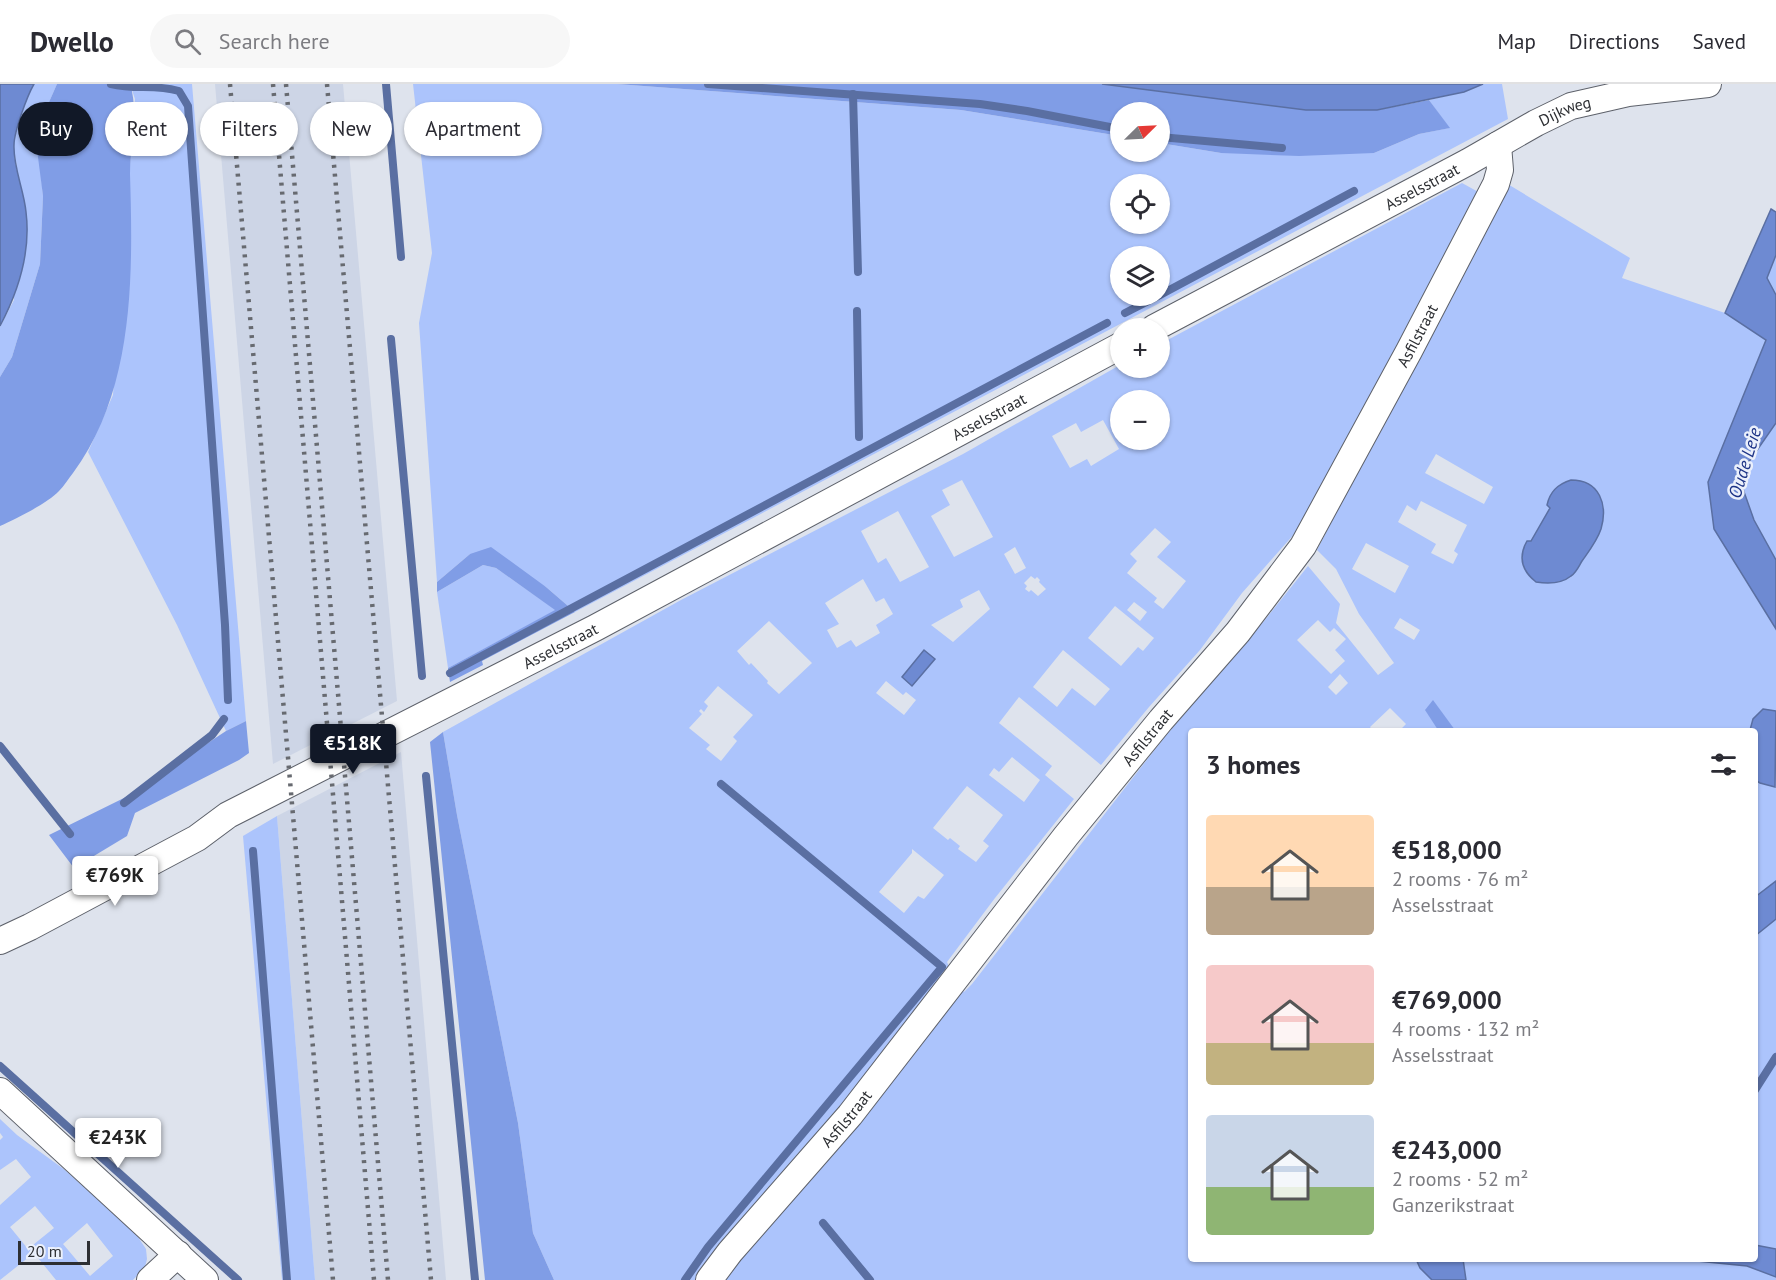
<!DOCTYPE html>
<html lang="en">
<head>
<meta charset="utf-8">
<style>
  body { margin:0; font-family:"PT Sans",sans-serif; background:#f7f7f7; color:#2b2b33; height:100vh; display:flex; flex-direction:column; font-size:22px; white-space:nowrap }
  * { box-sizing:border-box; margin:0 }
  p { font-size:20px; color:#7c7c81 }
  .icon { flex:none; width:33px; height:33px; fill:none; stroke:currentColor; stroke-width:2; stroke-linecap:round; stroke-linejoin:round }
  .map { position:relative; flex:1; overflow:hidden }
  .sheet { position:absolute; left:1188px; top:644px; width:570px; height:534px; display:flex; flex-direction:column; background:#fff; border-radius:6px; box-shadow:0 2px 4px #0004 }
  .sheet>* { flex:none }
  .top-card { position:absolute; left:18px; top:18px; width:570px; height:54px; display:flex; gap:12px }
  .needle { width:39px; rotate:66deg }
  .tools { position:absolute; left:1110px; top:18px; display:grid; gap:12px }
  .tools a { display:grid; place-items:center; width:60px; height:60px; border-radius:50%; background:#fff; box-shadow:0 2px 4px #0004; font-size:30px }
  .scale { position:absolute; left:18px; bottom:15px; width:72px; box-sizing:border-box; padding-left:6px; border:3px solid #2d2f33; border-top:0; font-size:16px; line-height:21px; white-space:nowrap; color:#2d2f33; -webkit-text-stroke:4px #ebf0fb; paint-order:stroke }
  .price { position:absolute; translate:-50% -51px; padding:0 14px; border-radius:6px; background:#fff; color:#222; font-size:20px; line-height:39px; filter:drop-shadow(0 2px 3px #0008) }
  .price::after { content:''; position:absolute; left:50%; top:36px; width:18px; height:14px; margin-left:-9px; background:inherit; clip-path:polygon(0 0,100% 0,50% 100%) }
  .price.selected { background:#111827; color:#fff }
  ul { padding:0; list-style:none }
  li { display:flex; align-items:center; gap:18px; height:150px; padding:0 18px }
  li span { display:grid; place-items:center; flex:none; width:168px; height:120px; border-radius:6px; color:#555 }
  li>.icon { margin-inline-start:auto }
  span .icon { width:72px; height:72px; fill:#fffc; stroke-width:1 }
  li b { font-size:26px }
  h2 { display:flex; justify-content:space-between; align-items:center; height:72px; padding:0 18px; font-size:26px }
  .tag { padding:0 21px; border-radius:27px; background:#fff; box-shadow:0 2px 4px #0004; font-size:21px; line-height:54px }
  .tag.selected { background:#111827; color:#fff }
  header { display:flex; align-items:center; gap:36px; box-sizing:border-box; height:84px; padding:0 30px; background:#fff; border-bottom:2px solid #e1e1e2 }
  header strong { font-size:28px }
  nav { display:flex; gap:33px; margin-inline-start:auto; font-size:21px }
  .search { width:420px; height:54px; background:#f7f7f7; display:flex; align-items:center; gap:15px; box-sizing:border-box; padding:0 21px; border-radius:33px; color:#7c7c81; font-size:22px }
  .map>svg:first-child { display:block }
  .built { fill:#cdd5e6 }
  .green { fill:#acc4fc; fill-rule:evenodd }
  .forest { fill:#809de6 }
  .water { fill:#6e8ad2; stroke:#5a6fa2; stroke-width:1.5 }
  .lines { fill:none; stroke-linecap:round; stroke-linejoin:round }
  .stream { stroke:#5a6fa2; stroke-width:8 }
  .minor-casing { stroke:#5d616a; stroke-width:28 }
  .minor { stroke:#fff; stroke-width:26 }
  .rail { stroke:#676a70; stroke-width:4.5; stroke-dasharray:3 6; stroke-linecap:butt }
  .labels { text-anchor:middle; stroke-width:5; stroke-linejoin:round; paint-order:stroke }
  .street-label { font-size:16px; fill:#2d2f33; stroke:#ebf0fb }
  .water-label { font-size:18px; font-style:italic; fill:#1c3386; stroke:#ebf0fb }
</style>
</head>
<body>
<header>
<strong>Dwello</strong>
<div class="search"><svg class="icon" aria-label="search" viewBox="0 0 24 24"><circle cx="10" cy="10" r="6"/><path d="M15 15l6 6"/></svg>Search here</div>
<nav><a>Map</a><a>Directions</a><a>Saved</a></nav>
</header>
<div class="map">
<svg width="1776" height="1196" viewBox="0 0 1776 1196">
  <rect width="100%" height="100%" fill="#dee3ed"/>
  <!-- built -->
  <g class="built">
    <polygon points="215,0 343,0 397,617 273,680"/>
    <polygon points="401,668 446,1196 315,1196 277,732"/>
  </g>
  <!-- green -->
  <g class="green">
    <polygon points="34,0 57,0 37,46 43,112 40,180 12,273 0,293 0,243 14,216 17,83 13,59 28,10"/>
    <polygon points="130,0 192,0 246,637 226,647 177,541 88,368 113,311 135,15"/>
    <path d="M413 0H617L961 26 1120 52V68H1160V59L1221 69H1374L1419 50 1449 44 1429 16 1464 8 1482 0H1502L1508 35 575 528 546 503 470 470 437 498 419 239 432 169ZM1120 100H1160V140H1120ZM1120 172H1160V212H1120Z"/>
    <path d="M1462 99 1482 110 1296 448 1242 509 1200 566 1149 623 1101 681 1019 613 999 639 1052 682 1045 691 1074 715 995 814 947 878 955 896 964 908 972 900 1167 650 1264 537 1308 482 1340 520 1336 539 1378 591 1394 579 1359 530 1336 485 1317 466 1506 99 1630 174 1622 194 1725 229 1767 256 1708 398 1738 485 1776 545V797L1755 813V646H1400L1406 640 1390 624 1370 643 1372 646H1191V1174L1416 1175 1420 1184 1432 1196H554L533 1149 518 1039 457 731 443 648 681 516 963 370 1120 281V284H1160V260ZM1120 316H1160V356H1120ZM1103 336 1119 365 1091 382 1087 375 1070 384 1052 352 1076 339 1081 348ZM1436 370 1493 403 1484 420 1425 389ZM962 396 993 453 954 473 931 432 950 421 942 406ZM1421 417 1467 441 1454 467 1458 470 1453 480 1431 469 1436 460 1398 438 1407 421 1416 427ZM898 427 929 483 900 498 886 474 878 479 861 447ZM1155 444 1171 458 1157 473 1186 497 1163 525 1154 518 1157 514 1127 489 1137 477 1130 470ZM1366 459 1409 482 1395 509 1352 485ZM1015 463 1026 484 1015 490 1004 470ZM1031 492 1035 495 1037 493 1040 496 1039 498 1046 505 1038 512 1031 506 1029 508 1025 505 1027 502 1024 499ZM863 495 876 518 884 514 893 530 876 541 880 549 856 563 851 556 837 564 827 546 839 540 825 519ZM979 506 990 525 953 558 931 541 963 523 960 516ZM1134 518 1147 528 1140 537 1127 526ZM1115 522 1154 554 1143 567 1138 563 1121 582 1088 554ZM1400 534 1420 546 1414 556 1394 544ZM1318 536 1330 548 1334 544 1346 555 1335 566 1345 577 1331 590 1297 556ZM769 537 812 579 779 610 767 599 768 597 751 579 749 581 737 567ZM1063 566 1110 605 1095 622 1072 604 1057 623 1033 603ZM1340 590 1348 599 1336 611 1328 603ZM886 597 903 611 906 608 916 616 904 631 876 609ZM718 602 753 631 733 653 737 657 721 677 706 665 710 661 689 644 702 630 699 627 701 625 704 628 708 622 704 618ZM1012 673 1040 696 1024 718 989 691 994 684 999 688ZM967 702 1003 731 983 757 989 762 976 778 958 765 960 762 950 754 948 756 933 744ZM912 765 944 791 924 815 918 812 904 829 879 808 912 769Z"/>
    <polygon points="1776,171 1776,211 1767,194"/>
    <path d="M1776 339V476C1763 452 1733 409 1746 381 1751 370 1768 351 1776 339Z"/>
    <polygon points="483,481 496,484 556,526 448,584 437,508"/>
    <polygon points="277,732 315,1196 282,1196 243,752"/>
    <polygon points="1776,835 1776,1196 1466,1196 1463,1175 1755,1174 1755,852"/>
    <path d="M0 1035 17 1051 65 1086 136 1150 146 1165 147 1175 145 1183 133 1196H56L34 1169 0 1196V1121L31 1093 16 1075 0 1086V1056L3 1053 0 1049ZM35 1122 54 1144 28 1165 10 1143ZM87 1139 113 1172 90 1192 63 1160Z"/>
  </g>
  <!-- forest -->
  <g class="forest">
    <path d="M57 0H130C139 28 130 61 130 90 133 190 135 305 73 389 68 395 64 402 59 407 48 419 16 435 0 442V293L12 273 40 180 43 112 35 50Z"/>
    <polygon points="617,0 1102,0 1306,26 1377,26 1429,16 1450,44 1419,50 1374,69 1299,72 1221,69 1160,59 1160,28 1120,28 1120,52 961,26"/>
    <polygon points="491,463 546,503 575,528 482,577 483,581 450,598 448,584 555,526 496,484 483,481 437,508 437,498 470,470"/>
    <polygon points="1433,616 1455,646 1438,646 1425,626"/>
    <polygon points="246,637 249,669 239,676 135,729 127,752 74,784 49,751 128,712 226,647"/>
    <polygon points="443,648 457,731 518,1039 533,1149 554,1196 485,1196 430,658"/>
  </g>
  <!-- water -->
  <g class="water">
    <path d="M0 0H34C27 12 14 48 14 61 13 83 24 106 26 128 31 168 18 208 0 242Z"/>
    <polygon points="1102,0 1483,0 1464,8 1377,26 1306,26"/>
    <polygon points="1771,125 1776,128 1776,171 1767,194 1776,211 1776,339 1746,382 1743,405 1754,436 1776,476 1776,545 1714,445 1708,398 1766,256 1725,229"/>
    <path d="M1571 396C1600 396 1608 421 1601 445 1597 457 1589 467 1582 477 1579 482 1576 489 1571 492 1561 500 1548 500 1536 498 1522 487 1518 473 1527 457H1531L1550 424 1547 421C1550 407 1558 400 1571 396Z"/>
    <polygon points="924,566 935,575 912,602 902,593"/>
    <polygon points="1763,625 1776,627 1775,703 1760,699 1755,696 1755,646 1750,646 1753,635"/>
    <polygon points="1776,797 1776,835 1755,852 1755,813"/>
    <polygon points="1755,1161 1776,1165 1776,1193 1747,1182 1677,1175 1755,1174"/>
    <polygon points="1416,1175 1463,1175 1466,1196 1432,1196 1420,1184"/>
  </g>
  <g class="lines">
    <!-- stream -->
    <g class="stream">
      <path d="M111 0C135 6 154 0 179 7L188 22 225 541 228 616"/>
      <polyline points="386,0 401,173"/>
      <polyline points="708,0 980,20 1027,27 1120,45"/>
      <polyline points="853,10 858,188"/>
      <polyline points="1160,53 1282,64"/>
      <polyline points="1160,211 1354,107"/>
      <polyline points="857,227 859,353"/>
      <polyline points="1125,229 1158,212"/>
      <polyline points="391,255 422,592"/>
      <polyline points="450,589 1107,239"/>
      <polyline points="0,662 70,750"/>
      <polyline points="426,692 475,1196"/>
      <polyline points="124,719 212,651 224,635"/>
      <polyline points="253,767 287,1196"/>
      <polyline points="0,982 238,1196"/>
      <polyline points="1755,1006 1776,973"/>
      <polyline points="823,1139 870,1196"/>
      <polyline points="685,1196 708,1163 942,883 721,700"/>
    </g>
    <!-- minor casing -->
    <g class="minor-casing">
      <g id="minor">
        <path id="s1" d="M1154 244 1468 78 1536 39 1571 22 1628 9 1708 0"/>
        <path id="s2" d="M0 857 30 843 197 754 228 731 595 544 1120 262"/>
        <polyline points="0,1007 205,1196"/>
        <polyline points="150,1196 178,1170"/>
        <path id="s3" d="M709 1196 730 1168 850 1031 1066 752 1161 636 1238 548 1303 462 1409 267 1496 100 1500 86 1498 61"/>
      </g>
    </g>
    <!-- minor -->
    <use href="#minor" class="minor"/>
    <!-- rail -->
    <g class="rail">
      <polyline points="230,0 333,1196"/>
      <polyline points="273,0 374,1196"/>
      <polyline points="286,0 388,1196"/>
      <polyline points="327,0 431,1196"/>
    </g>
  </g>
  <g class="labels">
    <!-- street labels -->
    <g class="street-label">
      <text dy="6" stroke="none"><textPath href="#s1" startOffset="465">Dijkweg</textPath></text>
      <text dy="6" stroke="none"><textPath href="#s1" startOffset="303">Asselsstraat</textPath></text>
      <text dy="6" stroke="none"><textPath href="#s3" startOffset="1184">Asfilstraat</textPath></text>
      <text dy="6" stroke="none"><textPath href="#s2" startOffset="1120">Asselsstraat</textPath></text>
      <text dy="6" stroke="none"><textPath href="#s2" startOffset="634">Asselsstraat</textPath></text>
      <text dy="6" stroke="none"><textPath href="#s3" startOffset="698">Asfilstraat</textPath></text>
      <text dy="6" stroke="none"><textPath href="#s3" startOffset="212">Asfilstraat</textPath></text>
    </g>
    <!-- water labels -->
    <g class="water-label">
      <text transform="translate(1745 379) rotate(-73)" y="6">Oude Leie</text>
    </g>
  </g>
</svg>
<div class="tools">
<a><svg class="needle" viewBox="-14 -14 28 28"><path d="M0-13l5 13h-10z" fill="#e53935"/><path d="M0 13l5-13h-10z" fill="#7c7c81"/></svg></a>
<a><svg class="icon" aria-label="locate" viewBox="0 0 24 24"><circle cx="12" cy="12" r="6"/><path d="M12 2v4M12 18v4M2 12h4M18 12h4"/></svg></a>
<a><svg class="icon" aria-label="layers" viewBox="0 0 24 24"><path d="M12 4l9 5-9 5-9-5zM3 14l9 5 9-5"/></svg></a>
<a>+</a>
<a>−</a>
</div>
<div class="scale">20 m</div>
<b class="price selected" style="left:353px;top:691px">€518K</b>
<b class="price" style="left:115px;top:823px">€769K</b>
<b class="price" style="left:118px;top:1085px">€243K</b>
<div class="top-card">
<a class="tag selected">Buy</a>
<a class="tag">Rent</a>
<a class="tag">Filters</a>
<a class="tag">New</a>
<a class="tag">Apartment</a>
</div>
<section class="sheet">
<h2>3 homes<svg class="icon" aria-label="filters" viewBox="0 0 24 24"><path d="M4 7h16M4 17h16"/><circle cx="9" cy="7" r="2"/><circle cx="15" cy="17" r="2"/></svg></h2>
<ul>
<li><span style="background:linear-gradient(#ffd9b3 60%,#b9a48a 0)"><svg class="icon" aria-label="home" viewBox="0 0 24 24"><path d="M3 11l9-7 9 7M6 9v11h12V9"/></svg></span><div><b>€518,000</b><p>2 rooms · 76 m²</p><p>Asselsstraat</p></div></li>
<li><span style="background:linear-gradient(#f6c9c9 65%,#c2b280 0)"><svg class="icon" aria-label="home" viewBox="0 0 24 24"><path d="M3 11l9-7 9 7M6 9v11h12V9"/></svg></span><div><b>€769,000</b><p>4 rooms · 132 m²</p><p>Asselsstraat</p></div></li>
<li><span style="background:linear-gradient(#c9d6e8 60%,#8fb573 0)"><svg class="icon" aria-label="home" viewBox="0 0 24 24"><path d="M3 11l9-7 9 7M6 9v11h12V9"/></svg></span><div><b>€243,000</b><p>2 rooms · 52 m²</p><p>Ganzerikstraat</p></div></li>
</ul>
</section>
</div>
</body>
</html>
